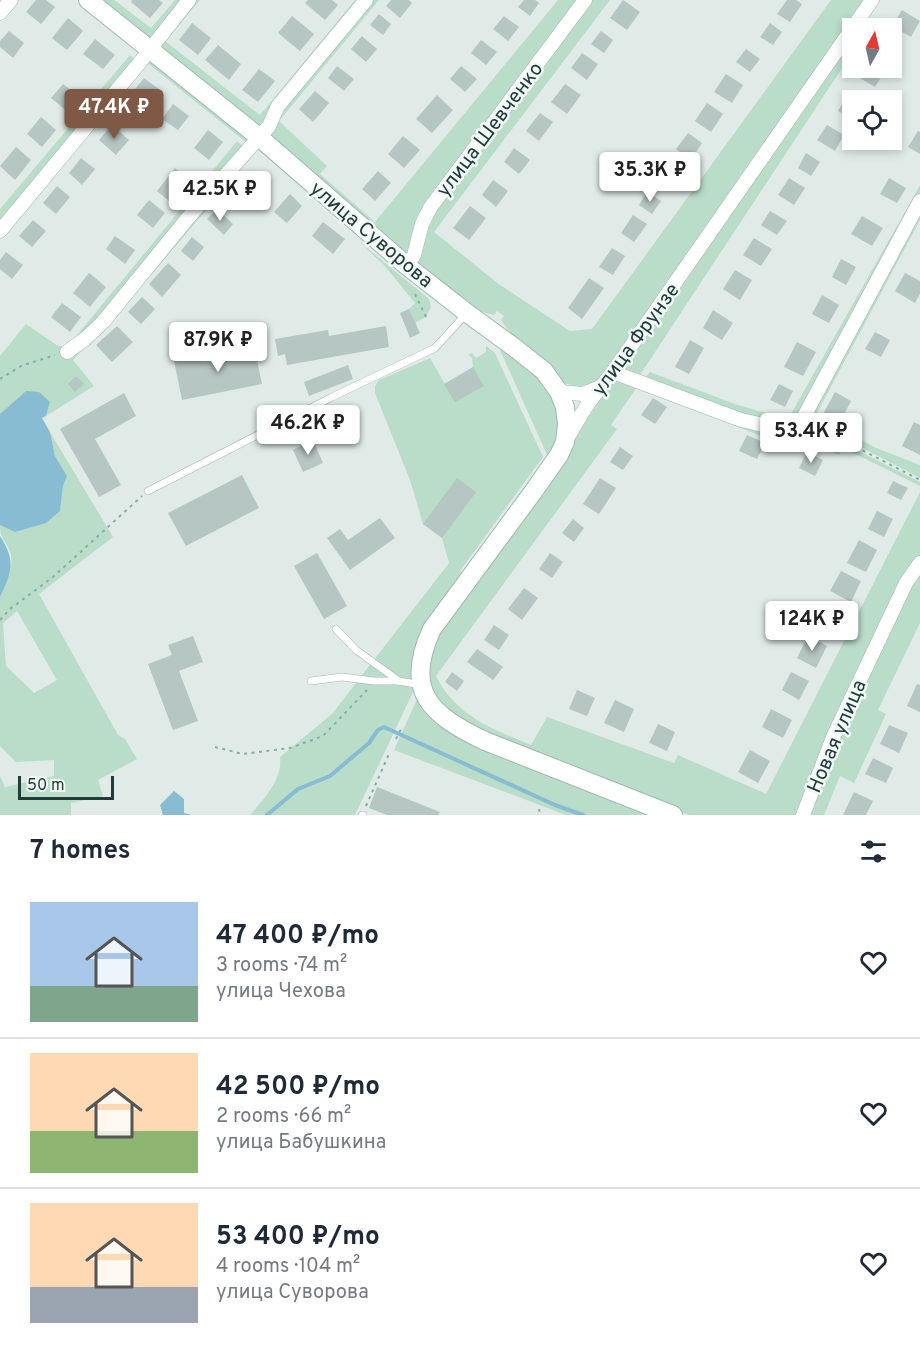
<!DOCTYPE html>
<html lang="en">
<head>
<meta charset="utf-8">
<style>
  body { margin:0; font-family:Overpass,sans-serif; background:#f2f2f3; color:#1f2937; height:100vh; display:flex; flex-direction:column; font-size:22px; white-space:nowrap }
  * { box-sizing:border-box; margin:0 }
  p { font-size:20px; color:#747a83 }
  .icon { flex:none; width:33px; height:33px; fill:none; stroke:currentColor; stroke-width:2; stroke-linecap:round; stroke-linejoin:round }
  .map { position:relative; height:815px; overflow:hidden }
  .details { display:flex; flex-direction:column; background:#fff; flex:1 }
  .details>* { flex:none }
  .needle { width:39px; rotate:8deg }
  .fabs { position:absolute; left:842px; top:18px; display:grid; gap:12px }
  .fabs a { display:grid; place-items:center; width:60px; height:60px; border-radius:0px; background:#fff; box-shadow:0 3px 9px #0003; font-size:30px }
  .scale { position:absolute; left:18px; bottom:15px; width:96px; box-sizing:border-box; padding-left:6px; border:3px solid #213c39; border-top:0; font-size:16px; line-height:21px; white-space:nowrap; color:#213c39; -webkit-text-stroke:4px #f1f8f5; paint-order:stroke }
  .price { position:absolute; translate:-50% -51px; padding:0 14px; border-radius:6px; background:#fff; color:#222; font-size:20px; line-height:39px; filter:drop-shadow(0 2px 3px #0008) }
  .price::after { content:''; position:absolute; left:50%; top:36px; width:18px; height:14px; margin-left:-9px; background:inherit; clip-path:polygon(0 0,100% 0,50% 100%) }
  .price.on { background:#7f5945; color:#fff }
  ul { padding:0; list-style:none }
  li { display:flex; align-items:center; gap:18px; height:150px; padding:0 30px }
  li+li { border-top:2px solid #e0e1e3 }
  li span { display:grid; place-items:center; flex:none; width:168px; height:120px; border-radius:0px; color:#555 }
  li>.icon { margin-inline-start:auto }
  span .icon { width:72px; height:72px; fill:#fffc; stroke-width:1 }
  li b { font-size:26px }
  h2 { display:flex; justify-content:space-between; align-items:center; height:72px; padding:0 30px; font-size:26px }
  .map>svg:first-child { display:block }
  .green { fill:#b9ddc8; fill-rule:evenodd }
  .water { fill:#87bcd2 }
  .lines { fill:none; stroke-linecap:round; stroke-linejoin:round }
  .stream { stroke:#87bcd2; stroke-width:4 }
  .building { fill:#b6c6c2 }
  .service-casing { stroke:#a3b3b0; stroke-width:8 }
  .minor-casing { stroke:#a3b3b0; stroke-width:15 }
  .secondary-casing { stroke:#9fb7b2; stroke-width:20 }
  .path { stroke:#80b0a7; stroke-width:2; stroke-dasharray:3 4.5; stroke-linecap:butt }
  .service { stroke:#fff; stroke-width:7 }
  .minor { stroke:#fff; stroke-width:14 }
  .secondary { stroke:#fff; stroke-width:18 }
  .labels { text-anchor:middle; stroke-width:5; stroke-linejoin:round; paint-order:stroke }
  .street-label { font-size:20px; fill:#213c39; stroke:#f1f8f5 }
</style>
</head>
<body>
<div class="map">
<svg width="920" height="815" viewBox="0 0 920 815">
  <rect width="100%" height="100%" fill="#e0ebe8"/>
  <!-- green -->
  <g class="green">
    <polygon points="97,0 114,0 151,28 175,0 187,0 154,39 148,40"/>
    <polygon points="195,0 200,0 165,41 260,115 355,0 361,0 266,124 257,129 158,49"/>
    <polygon points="371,0 379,0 279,121 327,166 320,174 375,222 558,0 581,0 428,206 409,252 402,255 271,141 275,117"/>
    <polygon points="590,0 610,0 434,232 500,285 570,331 592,329 831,0 865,0 600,380 579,387 564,383 516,340 501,320 504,316 497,311 494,315 471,309 415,266 424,225"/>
    <polygon points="852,38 852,53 638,378 623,369"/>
    <polygon points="130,55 136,60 0,224 0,209"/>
    <polygon points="148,57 250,139 247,143 145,61"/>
    <polygon points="237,141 244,147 71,351 250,152 253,155 123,308 73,360 94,386 46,416 50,402 26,391 0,414 0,356 26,324 58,346 68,346"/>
    <polygon points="920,185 920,195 799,419 776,426 644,379 650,372 735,404 780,417 791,414"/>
    <polygon points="920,208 920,220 816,415 874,447 920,465 920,478 832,432 807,422"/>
    <polygon points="357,240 429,299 431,307 426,317 415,323 409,309 415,303 384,265"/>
    <path d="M486 346 495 353 543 457 460 571 463 573 548 457 500 350 502 347C539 377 565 392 557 444L425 626 416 645 412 665 414 690 355 815H250C264 799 283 779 280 757L332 714 449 563 442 538 423 524 410 480 375 393V386L379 380 430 358 446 386 473 368 472 358 468 355 472 353 476 358 486 352Z"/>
    <path d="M615 379H624L754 426C773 430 783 435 802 425L829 436 920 482V486L843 448 839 455 792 437 786 446 637 387 611 425 617 429 436 676C457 717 491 728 531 745L547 717 674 763 678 755 766 794 920 492V555L901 583 830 733 799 815H689L490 737C438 713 409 692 438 632L550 480 570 444Z"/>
    <path d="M50 432 113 537 39 594 118 735 125 739 137 759 98 780 103 796 71 803V815H0V776L5 787 54 776V760L16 762 0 746V597C6 584 15 567 10 551 5 539 0 539 0 525L60 511 63 486 67 476 55 456ZM17 611 57 680 34 693 6 666 3 623Z"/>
    <polygon points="920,570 920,623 878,710 886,714 854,783 840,776 824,815 808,815 837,738"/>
    <path d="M418 697C438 724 450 733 480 748L652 815H566L394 750Z"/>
  </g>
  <!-- water -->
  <g class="water">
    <polygon points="26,391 39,392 50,402 46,416 42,418 50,432 55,456 67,476 63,486 60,511 46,523 15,532 0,525 0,414"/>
    <path d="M0 536C16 561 12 572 0 597Z"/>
    <polygon points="174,791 184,799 184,813 192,815 163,815 160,805"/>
  </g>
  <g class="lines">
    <!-- stream -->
    <polyline class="stream" points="267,815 298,789 330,776 369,743 378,730 384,727 555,805 583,815"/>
  </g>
  <!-- building -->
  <g class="building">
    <polygon points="36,0 46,0 55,7 41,24 26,12"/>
    <polygon points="132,0 159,0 163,3 150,18 131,2"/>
    <polygon points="308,0 332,0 338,5 325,20 305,3"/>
    <polygon points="391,0 409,0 412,3 400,18 386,6"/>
    <polygon points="524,0 535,0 539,3 530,16 518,7"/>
    <polygon points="623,0 640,12 627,30 610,18"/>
    <polygon points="787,0 796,0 802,4 790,22 777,14"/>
    <polygon points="902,10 920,21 911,37 892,26"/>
    <polygon points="379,14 391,24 383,35 370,25"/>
    <polygon points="292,16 314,34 300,51 278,33"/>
    <polygon points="504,16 519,27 508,41 493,29"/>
    <polygon points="68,18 83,31 67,50 52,38"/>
    <polygon points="192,23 211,38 198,55 179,40"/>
    <polygon points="770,23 782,32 773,45 760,37"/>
    <polygon points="9,31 24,43 13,58 0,47 0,41"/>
    <polygon points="601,31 613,40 604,53 591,44"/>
    <polygon points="362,36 377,49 366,62 351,49"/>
    <polygon points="95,39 115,55 103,69 83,54"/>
    <polygon points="481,40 497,52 486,65 471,53"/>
    <polygon points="891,43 901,48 893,62 891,61"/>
    <polygon points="218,45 241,64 229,80 205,60"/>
    <polygon points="746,49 760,59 750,72 736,62"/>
    <polygon points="582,53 598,64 587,80 571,68"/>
    <polygon points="337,66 354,79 344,91 328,78"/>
    <polygon points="461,66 477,79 465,92 450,79"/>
    <polygon points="866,68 873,68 883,74 875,87 860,78"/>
    <polygon points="259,69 275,81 258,102 242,90"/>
    <polygon points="726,74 743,85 732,103 714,92"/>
    <polygon points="144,78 160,90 147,106 132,93"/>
    <polygon points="63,84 81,98 69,113 51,98"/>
    <polygon points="565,84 581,95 567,114 551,102"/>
    <polygon points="315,91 329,103 313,122 299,109"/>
    <polygon points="848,94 858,100 852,100 852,119 838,111"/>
    <polygon points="437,95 453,110 432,133 416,119"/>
    <polygon points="707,103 723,114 711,132 695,121"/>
    <polygon points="173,104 189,116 178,130 162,119"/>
    <polygon points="540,113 553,122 539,141 526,131"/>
    <polygon points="41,117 56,130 42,147 27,134"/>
    <polygon points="112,125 129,140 116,155 99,140"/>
    <polygon points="827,125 844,135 835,151 817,140"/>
    <polygon points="208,130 223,142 209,160 194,148"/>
    <polygon points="918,131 920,132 920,154 908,147"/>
    <polygon points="688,133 702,143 691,160 676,149"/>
    <polygon points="403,136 420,150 404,168 388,154"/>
    <polygon points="16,147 31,160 15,180 0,166"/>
    <polygon points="514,148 530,160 519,174 504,162"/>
    <polygon points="806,153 820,162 811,176 798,168"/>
    <polygon points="81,158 95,169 82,185 69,173"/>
    <polygon points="668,160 683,171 673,186 657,175"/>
    <polygon points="175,168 192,182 173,204 157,191"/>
    <polygon points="248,171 260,181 245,199 233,189"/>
    <polygon points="378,171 391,183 375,201 362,189"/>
    <polygon points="789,178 805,188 794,205 778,195"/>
    <polygon points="889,178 906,188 897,203 880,194"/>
    <polygon points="493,180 508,191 496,207 482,195"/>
    <polygon points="57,186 70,197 56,214 43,203"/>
    <polygon points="647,192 661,201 652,214 639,205"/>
    <polygon points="290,194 302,206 287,223 274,212"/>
    <polygon points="149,200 165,213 153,228 137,215"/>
    <polygon points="470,206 486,218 469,240 453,228"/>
    <polygon points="217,209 233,224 224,235 207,219"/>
    <polygon points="770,211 787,221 777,235 761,225"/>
    <polygon points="633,215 647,224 634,242 621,233"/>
    <polygon points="862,216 883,228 872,246 851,234"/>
    <polygon points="33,220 46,231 32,247 19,236"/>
    <polygon points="323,222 345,239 333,254 312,236"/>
    <polygon points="115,236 135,250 125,264 106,249"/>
    <polygon points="192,237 204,247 193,261 181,251"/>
    <polygon points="754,238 772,249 761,266 743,255"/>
    <polygon points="612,248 625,256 613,275 599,267"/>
    <polygon points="6,252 23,265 12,279 0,269 0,260"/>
    <polygon points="841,259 856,267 846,285 832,277"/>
    <polygon points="168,263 181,275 162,297 149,284"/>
    <polygon points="735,270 752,280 740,300 723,289"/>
    <polygon points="89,273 106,287 90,307 73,293"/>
    <polygon points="905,273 920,281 920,294 915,303 895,291"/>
    <polygon points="589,278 604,288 582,319 568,308"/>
    <polygon points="822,295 839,305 829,323 812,314"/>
    <polygon points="142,297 155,309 141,324 128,312"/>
    <polygon points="62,303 81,317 70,332 51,317"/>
    <polygon points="409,309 420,333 410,338 400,313"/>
    <polygon points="713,310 733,323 722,340 703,328"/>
    <polygon points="117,326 133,342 112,362 96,345"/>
    <polygon points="386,326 389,347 287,365 285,354 278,356 275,339 328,330 329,336"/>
    <polygon points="875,332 890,340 881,357 865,349"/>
    <polygon points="690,340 704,348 689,374 675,367"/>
    <polygon points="797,342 816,352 803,376 784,367"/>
    <polygon points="254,346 262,384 182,400 174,361"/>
    <polygon points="348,365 353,379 309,396 304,382"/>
    <polygon points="473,367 484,386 455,402 444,384"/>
    <polygon points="76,376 84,384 75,392 68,384"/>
    <polygon points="779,384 793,391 785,407 770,400"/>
    <polygon points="835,392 851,401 840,422 823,414"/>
    <polygon points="124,393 136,416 95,439 121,485 99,497 60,429"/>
    <polygon points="653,398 667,407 655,424 641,415"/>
    <polygon points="914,422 920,425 920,455 902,446"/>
    <polygon points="747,435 765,443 757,459 739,451"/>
    <polygon points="313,440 323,463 303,472 293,450"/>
    <polygon points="620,447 633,456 623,470 610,462"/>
    <polygon points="807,452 823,460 815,476 799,468"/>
    <polygon points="242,475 259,508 186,546 168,513"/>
    <polygon points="457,478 476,492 442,538 423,524"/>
    <polygon points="600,478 616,488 599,514 583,504"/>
    <polygon points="893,481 908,488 901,500 887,493"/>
    <polygon points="877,511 893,519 884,537 868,529"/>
    <polygon points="380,518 395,538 350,570 327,538 340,529 348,540"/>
    <polygon points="573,519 584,528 574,542 562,533"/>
    <polygon points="859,540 877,550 866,572 847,563"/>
    <polygon points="317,553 347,606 324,619 294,566"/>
    <polygon points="550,553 563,562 552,578 539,569"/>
    <polygon points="841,571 861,581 851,602 830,591"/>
    <polygon points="524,588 538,598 522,620 508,609"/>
    <polygon points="828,602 844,610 836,627 820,618"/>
    <polygon points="494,625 509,635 499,650 484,640"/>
    <polygon points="193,636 203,662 179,671 198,721 173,730 148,664 172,655 168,645"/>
    <polygon points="808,636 827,646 816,668 797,658"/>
    <polygon points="477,649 503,667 493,680 467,662"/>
    <polygon points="452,672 464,681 457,691 445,682"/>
    <polygon points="791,672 809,681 799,700 782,690"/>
    <polygon points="917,684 920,685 920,712 907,706"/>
    <polygon points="577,690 595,698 587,716 569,709"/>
    <polygon points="615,700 634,709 624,732 604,723"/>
    <polygon points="771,709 792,720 783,738 762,727"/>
    <polygon points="658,724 675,732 667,751 649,743"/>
    <polygon points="889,725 908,733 899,753 880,744"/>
    <polygon points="750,750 770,761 758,783 738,772"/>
    <polygon points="873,758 893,768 886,783 865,774"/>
    <polygon points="377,787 440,812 438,815 387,815 369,808"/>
    <polygon points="854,792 873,801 866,815 843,815"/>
  </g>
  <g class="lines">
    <!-- service casing -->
    <g class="service-casing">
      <g id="service">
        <polyline points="801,422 848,443"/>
        <polyline points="148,491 332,397 435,348 467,313"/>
        <polyline points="336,629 356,650 399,681"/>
        <polyline points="311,681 342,677 374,681 399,681 421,685"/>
        <polyline points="362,815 363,815"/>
      </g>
    </g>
    <!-- minor casing -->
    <g class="minor-casing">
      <g id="minor">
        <polyline points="0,13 11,0"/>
        <polyline points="0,231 141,61 189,0"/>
        <polyline points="407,266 414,255 422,224 430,208 585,0"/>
        <polyline points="67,352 85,339 103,322 187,219 269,126 278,106 366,0"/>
        <polyline points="613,372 741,420 776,428 788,429 801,422 920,201"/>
        <polyline points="559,392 583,394 600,387"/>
        <polyline points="568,437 587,405 613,372 872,0"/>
        <polyline points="803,815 834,735 906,583 920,563"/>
      </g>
    </g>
    <!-- secondary casing -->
    <g class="secondary-casing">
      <path id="secondary" d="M88 0 259 137 407 266 467 313 515 348 544 371 559 392 565 407 567 424 565 442 559 455 533 492 432 629C403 691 430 715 485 741L673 815"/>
    </g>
    <!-- path -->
    <g class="path">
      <polyline points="415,294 426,317"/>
      <polyline points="0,379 21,366 55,355"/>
      <polyline points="856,447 920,480"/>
      <polyline points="0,620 10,609 53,577 142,496"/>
      <polyline points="396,739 401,729"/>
      <polyline points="215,747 243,754 290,748 323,736 367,690"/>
      <polyline points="366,806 389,754"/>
      <polyline points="539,809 540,815"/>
    </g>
    <!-- service -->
    <use href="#service" class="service"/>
    <!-- minor -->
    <use href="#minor" class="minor"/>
    <!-- secondary -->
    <use href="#secondary" class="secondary"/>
  </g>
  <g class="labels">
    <!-- street labels -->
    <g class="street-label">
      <text transform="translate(489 129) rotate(-53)" y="7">улица Шевченко</text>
      <text transform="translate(372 234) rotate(40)" y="7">улица Суворова</text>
      <text transform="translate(635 339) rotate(-54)" y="7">улица Фрунзе</text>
      <text transform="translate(836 736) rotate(-67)" y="7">Новая улица</text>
    </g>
  </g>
</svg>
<div class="fabs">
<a><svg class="needle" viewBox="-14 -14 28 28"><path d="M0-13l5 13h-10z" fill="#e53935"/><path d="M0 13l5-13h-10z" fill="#747a83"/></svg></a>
<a><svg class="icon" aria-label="locate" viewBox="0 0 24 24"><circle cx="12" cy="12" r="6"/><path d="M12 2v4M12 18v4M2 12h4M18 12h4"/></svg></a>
</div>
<div class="scale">50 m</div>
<b class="price on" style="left:114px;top:140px">47.4K ₽</b>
<b class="price" style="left:650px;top:203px">35.3K ₽</b>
<b class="price" style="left:220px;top:222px">42.5K ₽</b>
<b class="price" style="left:218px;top:373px">87.9K ₽</b>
<b class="price" style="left:308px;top:456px">46.2K ₽</b>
<b class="price" style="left:811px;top:464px">53.4K ₽</b>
<b class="price" style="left:812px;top:652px">124K ₽</b>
</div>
<section class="details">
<h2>7 homes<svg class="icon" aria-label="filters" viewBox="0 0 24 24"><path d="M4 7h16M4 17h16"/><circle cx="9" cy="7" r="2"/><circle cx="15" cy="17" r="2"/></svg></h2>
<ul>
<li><span style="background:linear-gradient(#a9c7e8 70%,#7fa58c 0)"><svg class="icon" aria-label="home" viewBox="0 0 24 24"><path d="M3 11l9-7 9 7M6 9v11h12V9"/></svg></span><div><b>47 400 ₽/mo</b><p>3 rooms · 74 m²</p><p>улица Чехова</p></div><svg class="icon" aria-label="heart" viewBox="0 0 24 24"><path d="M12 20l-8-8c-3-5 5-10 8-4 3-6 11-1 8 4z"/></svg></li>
<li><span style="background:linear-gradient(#ffd9b3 65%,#8fb573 0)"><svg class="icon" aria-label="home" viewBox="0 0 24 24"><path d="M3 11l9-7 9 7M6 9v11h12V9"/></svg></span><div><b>42 500 ₽/mo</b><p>2 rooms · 66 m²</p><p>улица Бабушкина</p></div><svg class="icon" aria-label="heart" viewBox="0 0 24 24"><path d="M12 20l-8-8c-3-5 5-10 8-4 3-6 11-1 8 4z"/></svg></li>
<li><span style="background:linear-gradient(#ffd9b3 70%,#9aa5b1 0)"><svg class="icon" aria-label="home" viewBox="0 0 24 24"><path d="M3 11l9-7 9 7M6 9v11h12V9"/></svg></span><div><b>53 400 ₽/mo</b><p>4 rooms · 104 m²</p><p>улица Суворова</p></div><svg class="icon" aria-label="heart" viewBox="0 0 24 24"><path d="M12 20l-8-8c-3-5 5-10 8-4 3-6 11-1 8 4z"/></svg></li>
</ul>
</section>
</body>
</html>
